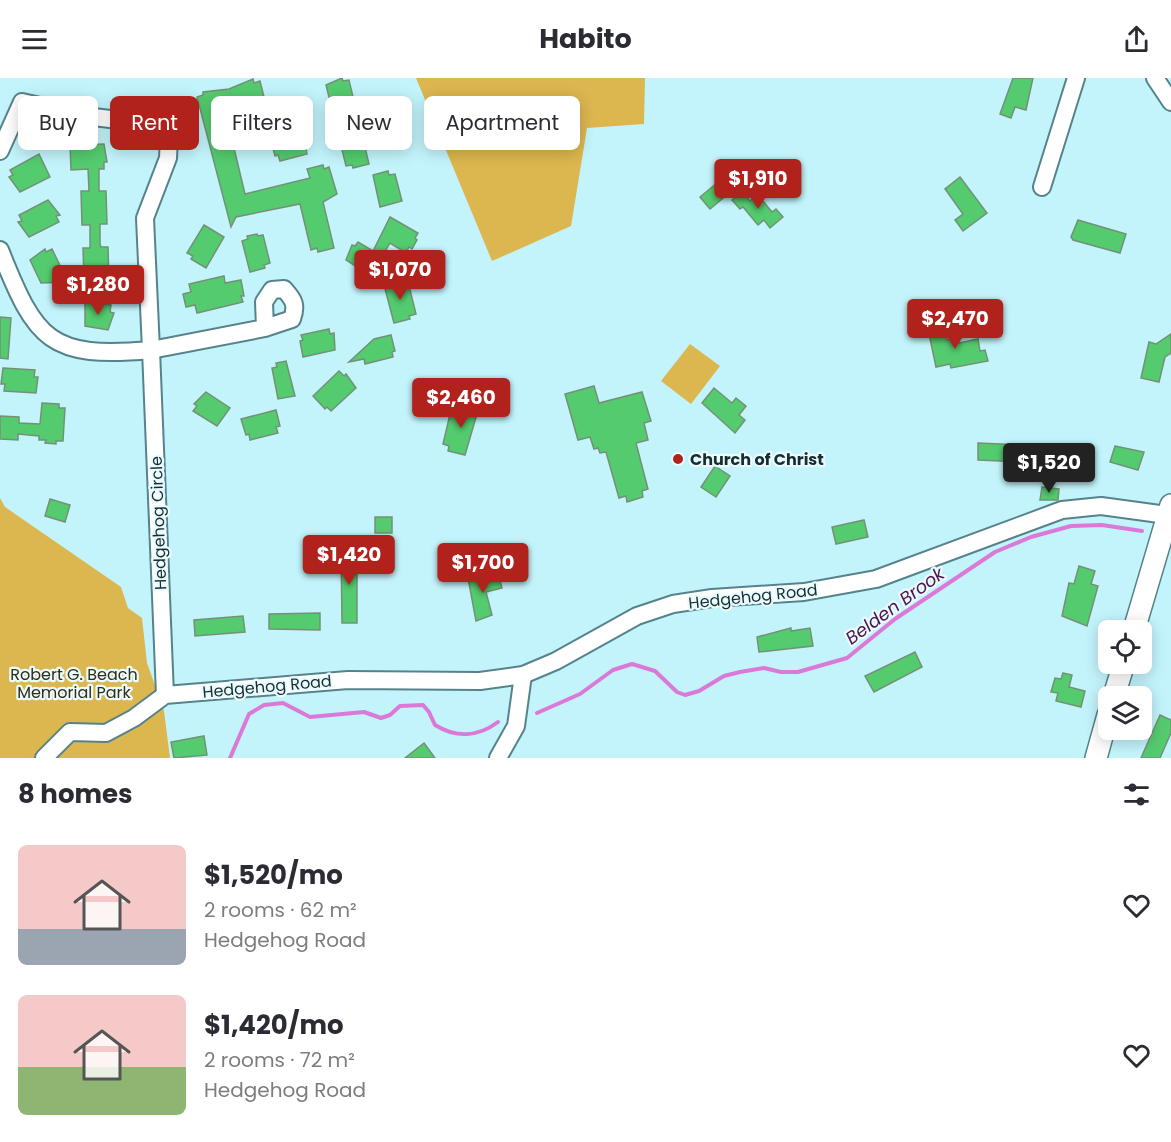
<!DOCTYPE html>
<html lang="en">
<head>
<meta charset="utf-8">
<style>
  body { margin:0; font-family:Poppins,sans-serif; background:#f7f7f7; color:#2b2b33; height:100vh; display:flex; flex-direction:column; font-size:22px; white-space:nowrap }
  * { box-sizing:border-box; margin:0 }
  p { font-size:20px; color:#7c7c81 }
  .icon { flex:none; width:33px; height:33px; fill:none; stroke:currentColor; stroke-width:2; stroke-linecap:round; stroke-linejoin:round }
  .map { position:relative; height:680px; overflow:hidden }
  .details { display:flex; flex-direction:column; background:#fff; flex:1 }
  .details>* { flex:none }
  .hud { position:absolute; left:18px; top:18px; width:600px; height:54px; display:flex; gap:12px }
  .controls { position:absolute; left:1098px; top:542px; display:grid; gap:12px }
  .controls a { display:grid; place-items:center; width:54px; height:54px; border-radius:9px; background:#fff; box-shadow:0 3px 15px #0003; font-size:30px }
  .price { position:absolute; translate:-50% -51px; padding:0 14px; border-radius:6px; background:#b1221c; color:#fff; font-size:20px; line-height:39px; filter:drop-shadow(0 2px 3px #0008) }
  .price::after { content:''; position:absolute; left:50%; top:36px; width:18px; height:14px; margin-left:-9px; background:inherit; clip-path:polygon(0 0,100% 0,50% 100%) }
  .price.selected { background:#222; color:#fff }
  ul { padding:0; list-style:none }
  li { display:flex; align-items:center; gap:18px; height:150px; padding:0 18px }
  li span { display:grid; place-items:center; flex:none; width:168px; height:120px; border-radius:9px; color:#555 }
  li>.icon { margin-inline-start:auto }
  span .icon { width:72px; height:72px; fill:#fffc; stroke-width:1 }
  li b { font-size:26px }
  h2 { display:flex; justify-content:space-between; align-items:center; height:72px; padding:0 18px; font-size:26px }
  .chip { padding:0 21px; border-radius:9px; background:#fff; box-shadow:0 3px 15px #0003; font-size:21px; line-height:54px }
  .chip.selected { background:#b1221c; color:#fff }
  header { display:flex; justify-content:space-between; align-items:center; height:78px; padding:0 18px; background:#fff; font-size:27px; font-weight:700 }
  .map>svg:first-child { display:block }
  .green { fill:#dcb64f }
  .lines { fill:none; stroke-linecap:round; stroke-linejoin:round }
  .stream { stroke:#db79d8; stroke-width:4 }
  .building { fill:#54cb6e; stroke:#749178; stroke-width:1.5 }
  .minor-casing { stroke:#56838b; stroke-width:20 }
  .major-casing { stroke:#56838b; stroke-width:24 }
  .minor { stroke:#fff; stroke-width:16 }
  .major { stroke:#fff; stroke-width:21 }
  .poi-dot { fill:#b1221c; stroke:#e8fbfe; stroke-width:2 }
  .labels { text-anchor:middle; stroke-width:4.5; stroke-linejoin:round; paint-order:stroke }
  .poi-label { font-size:16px; font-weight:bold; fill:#192c2f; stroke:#e8fbfe; text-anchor:start }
  .street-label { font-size:16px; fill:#192c2f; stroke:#e8fbfe }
  .park-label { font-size:16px; fill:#342b14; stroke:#e8fbfe }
  .water-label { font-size:18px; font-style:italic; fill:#50124f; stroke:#e8fbfe }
</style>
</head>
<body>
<header><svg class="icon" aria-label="menu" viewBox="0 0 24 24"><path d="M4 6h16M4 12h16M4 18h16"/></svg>Habito<svg class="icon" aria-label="share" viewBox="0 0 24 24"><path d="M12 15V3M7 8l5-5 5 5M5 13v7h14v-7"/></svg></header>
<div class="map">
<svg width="1171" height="680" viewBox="0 0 1171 680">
  <rect width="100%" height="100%" fill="#c3f4fc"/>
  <!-- green -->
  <g class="green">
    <polygon points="416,0 645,0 644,46 587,50 571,148 492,183"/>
    <polygon points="690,266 720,288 691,326 661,303"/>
    <polygon points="0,420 5,429 121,509 128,530 142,540 147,585 164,633 170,680 0,680"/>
  </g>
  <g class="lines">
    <!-- stream -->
    <g class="stream">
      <polyline points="537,635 580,616 613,592 632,586 655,593 677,614 685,617 699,613 724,598 740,594 764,590 781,594 798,594 847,580 895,541 995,474 1031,459 1071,448 1102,447 1142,453"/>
      <path d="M230 680 249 636 264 627 283 625 310 639 364 634 381 640 390 637 400 628 423 627 429 634 435 647C456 660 478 659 498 644"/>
    </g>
  </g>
  <!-- building -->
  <g class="building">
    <polygon points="342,0 343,3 349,2 369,86 353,90 352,87 346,88 326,7"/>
    <polygon points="1013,0 1033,0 1026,32 1015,29 1011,40 1000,36"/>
    <polygon points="253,1 254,5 260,3 268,35 262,37 263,40 252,43 252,40 228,45 245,116 310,100 307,91 323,87 324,91 329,89 337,116 323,124 334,170 318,174 317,170 311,172 300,126 236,139 231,149 197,19 203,17 203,14 229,11"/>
    <polygon points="302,54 309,69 306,70 307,76 280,83 278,77 275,78 272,67 275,67 274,61"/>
    <polygon points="104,66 107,84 104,84 104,91 99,91 99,113 106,113 107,146 100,146 100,166 101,169 108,169 109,202 91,206 91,203 84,203 83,170 90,170 90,147 82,147 81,113 89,113 88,91 71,92 70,67"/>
    <polygon points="39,76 50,99 20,114 9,99 13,97 10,92"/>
    <polygon points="388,93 389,97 395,96 402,123 380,129 373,97"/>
    <polygon points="960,99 987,135 963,153 955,142 963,136 945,111"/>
    <polygon points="723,100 733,112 710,131 700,119"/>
    <polygon points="742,114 750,123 757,116 772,134 776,131 783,139 770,150 764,142 758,147 743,129 740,131 732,122"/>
    <polygon points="48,122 60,137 56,138 59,144 29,159 18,144 22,143 19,137"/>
    <polygon points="390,139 418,155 415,160 417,162 412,171 409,169 406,175 390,165 371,198 346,182 352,167 355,168 358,164 373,173"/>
    <polygon points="1078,142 1126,156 1120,175 1073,162 1071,159"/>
    <polygon points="204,147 224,159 206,190 191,181 193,178 187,175"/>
    <polygon points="257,156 258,158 263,157 270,185 264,187 265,190 250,194 242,163 248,161 247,158"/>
    <polygon points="45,171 46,174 52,171 68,204 41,205 30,182"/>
    <polygon points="224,198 225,205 241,202 244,218 241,218 243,224 197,235 195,227 186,229 183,216 191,214 189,206"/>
    <polygon points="401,203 402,206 408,204 416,236 409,238 410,241 394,245 384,207"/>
    <polygon points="85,224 111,227 110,234 114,235 108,252 85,248"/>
    <polygon points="0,239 11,240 8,281 0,280"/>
    <polygon points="944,248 947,262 958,260 959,265 978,261 980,273 985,272 988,283 951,290 950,286 936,289 928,251"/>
    <polygon points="329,251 330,256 334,255 335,272 303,279 300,263 303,262 301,257"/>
    <polygon points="1171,256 1171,275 1165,279 1159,304 1141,300 1149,264 1156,266"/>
    <polygon points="391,257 395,273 392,274 393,279 365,286 364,281 349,284 374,261"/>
    <polygon points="286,283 295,318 278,321 272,290 277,289 276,285"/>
    <polygon points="3,290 35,292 34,299 38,299 36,315 4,313 5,306 1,306"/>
    <polygon points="339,293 344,298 346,296 356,310 331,333 327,329 325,331 313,318"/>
    <polygon points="594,308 599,325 642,314 651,343 644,345 648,362 636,365 648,411 642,413 643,419 627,424 626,418 619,420 606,374 600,375 598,370 594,371 590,359 578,362 565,316"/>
    <polygon points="714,310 732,325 736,320 746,328 739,337 745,342 735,355 702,325"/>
    <polygon points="206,314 230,330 217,348 193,333 197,328 194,326"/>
    <polygon points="42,325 59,326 59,330 65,330 63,363 56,363 56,366 45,365 46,362 39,362 39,358 18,356 18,362 0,361 0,338 19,339 19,345 40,346"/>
    <polygon points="465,325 479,329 465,377 448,373 449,368 443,366 451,332 461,334"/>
    <polygon points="276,332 280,348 276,349 278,355 250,362 249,356 246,357 241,341"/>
    <polygon points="978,365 1023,367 1022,384 978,382"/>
    <polygon points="1115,368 1144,374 1138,392 1110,384"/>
    <polygon points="715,388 730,398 716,419 701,409"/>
    <polygon points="1042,409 1059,411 1058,422 1040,422"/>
    <polygon points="50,421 70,427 65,444 45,438"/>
    <rect x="375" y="439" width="17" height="16"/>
    <polygon points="864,442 868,459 836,466 832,449"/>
    <polygon points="341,469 352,469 352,477 357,477 357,545 342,545"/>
    <polygon points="457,481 462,497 444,503 439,487"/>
    <polygon points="1079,488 1095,493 1091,506 1098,508 1087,548 1062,538 1069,505 1074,506"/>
    <polygon points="486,495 487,499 498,496 502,510 486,514 492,537 476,543 468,500"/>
    <polygon points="320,535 320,552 269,551 269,536"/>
    <polygon points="243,538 245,554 195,558 194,542"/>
    <polygon points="791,550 791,553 810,550 813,568 759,574 757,559"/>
    <polygon points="915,574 922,589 874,614 865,598"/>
    <polygon points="1063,595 1072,597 1069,609 1085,613 1081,629 1056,623 1058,615 1051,614 1055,600 1061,601"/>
    <polygon points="1160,637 1171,642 1171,655 1160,680 1141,680"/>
    <polygon points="204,658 207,677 174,680 171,664"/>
    <polygon points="424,665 435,680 405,680"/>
  </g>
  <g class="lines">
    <!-- minor casing -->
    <g class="minor-casing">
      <g id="minor">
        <polyline points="1155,0 1171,24"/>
        <path d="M0 73 22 24 85 38 152 46 169 60 168 80 145 140 151 272C50 281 36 263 0 172"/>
        <polyline points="1042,109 1076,0"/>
        <path d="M165 617 151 272 265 250 292 241C297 227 294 222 284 211L272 212 264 224 265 250"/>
        <polyline points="44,680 70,654 106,655 134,640 165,617 348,602 480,603 523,597 556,583 637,538 673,526 712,520 804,514 876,501 1062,432 1101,428 1167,437"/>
        <polyline points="498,680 516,648 523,597"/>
      </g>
    </g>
    <!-- major casing -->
    <g class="major-casing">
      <g id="major">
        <polyline points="1134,552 1171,427"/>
        <polyline points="1114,618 1124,585"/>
        <polyline points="1096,680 1108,637"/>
      </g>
    </g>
    <!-- minor -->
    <use href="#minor" class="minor"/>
    <!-- major -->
    <use href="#major" class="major"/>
  </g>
  <!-- markers -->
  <circle class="poi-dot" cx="678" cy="381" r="6"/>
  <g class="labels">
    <!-- poi labels -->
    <g class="poi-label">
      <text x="690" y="387">Church of Christ</text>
    </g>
    <!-- street labels -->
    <g class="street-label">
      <text transform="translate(158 445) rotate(-92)" y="6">Hedgehog Circle</text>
      <text transform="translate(753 518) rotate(-6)" y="6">Hedgehog Road</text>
      <text transform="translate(267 608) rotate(-5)" y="6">Hedgehog Road</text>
    </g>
    <!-- park labels -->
    <g class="park-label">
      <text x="74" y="602">Robert G. Beach<tspan x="74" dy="18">Memorial Park</tspan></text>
    </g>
    <!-- water labels -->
    <g class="water-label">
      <text transform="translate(895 528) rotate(-36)" y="6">Belden Brook</text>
    </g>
  </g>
</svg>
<div class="controls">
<a><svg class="icon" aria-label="locate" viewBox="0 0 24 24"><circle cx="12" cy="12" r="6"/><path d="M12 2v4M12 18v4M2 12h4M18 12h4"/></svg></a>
<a><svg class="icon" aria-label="layers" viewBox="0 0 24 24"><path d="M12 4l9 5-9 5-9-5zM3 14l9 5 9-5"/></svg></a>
</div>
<b class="price" style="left:758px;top:132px">$1,910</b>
<b class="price" style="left:400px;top:223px">$1,070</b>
<b class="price" style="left:98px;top:238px">$1,280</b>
<b class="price" style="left:955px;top:272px">$2,470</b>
<b class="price" style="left:461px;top:351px">$2,460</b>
<b class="price selected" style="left:1049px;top:416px">$1,520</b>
<b class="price" style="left:349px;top:508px">$1,420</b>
<b class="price" style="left:483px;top:516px">$1,700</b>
<div class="hud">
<a class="chip">Buy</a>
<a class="chip selected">Rent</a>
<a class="chip">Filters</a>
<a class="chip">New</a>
<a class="chip">Apartment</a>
</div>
</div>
<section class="details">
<h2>8 homes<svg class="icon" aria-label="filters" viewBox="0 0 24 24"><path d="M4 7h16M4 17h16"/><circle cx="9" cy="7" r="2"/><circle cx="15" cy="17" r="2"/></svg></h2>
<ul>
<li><span style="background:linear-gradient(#f6c9c9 70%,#9aa5b1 0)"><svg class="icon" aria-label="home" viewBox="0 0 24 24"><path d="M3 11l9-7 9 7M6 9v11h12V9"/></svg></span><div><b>$1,520/mo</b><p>2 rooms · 62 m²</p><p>Hedgehog Road</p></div><svg class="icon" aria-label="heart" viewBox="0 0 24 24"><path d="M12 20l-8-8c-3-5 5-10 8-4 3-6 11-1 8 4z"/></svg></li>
<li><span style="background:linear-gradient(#f6c9c9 60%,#8fb573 0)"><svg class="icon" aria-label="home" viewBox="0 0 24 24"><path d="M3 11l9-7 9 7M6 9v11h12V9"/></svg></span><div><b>$1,420/mo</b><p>2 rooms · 72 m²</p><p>Hedgehog Road</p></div><svg class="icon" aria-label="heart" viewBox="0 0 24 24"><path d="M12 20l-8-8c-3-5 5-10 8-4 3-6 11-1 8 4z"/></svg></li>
</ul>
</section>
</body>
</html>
